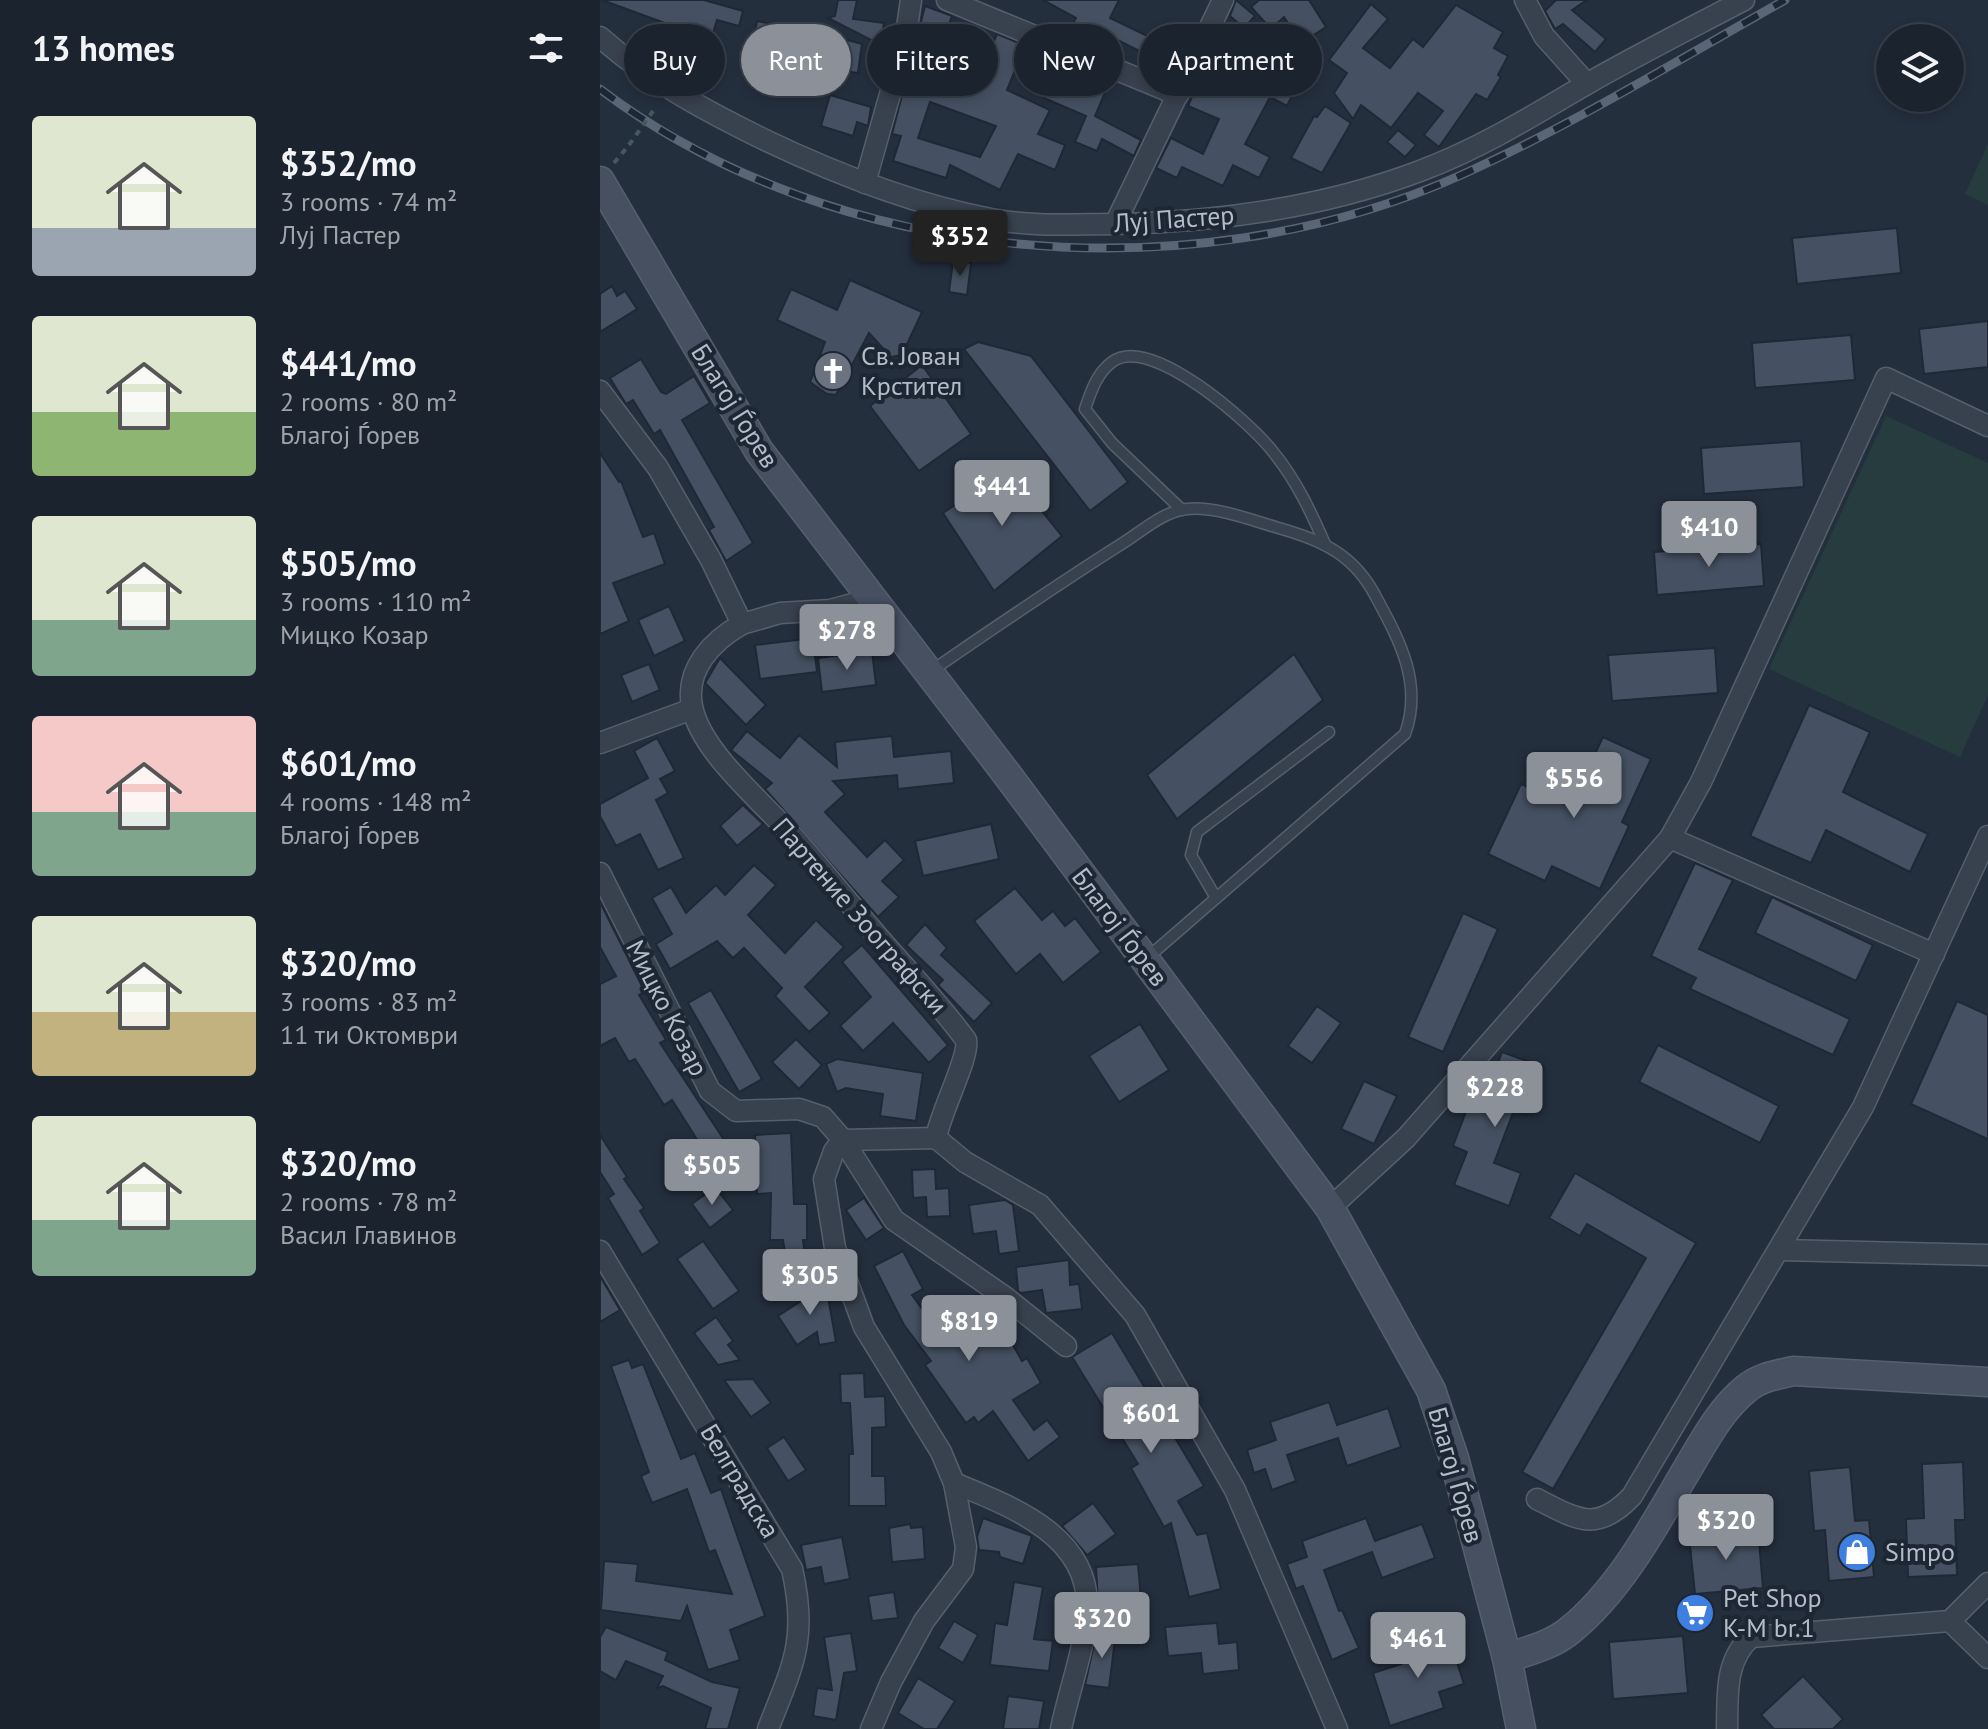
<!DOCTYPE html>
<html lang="en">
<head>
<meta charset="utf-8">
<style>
  body { margin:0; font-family:"PT Sans",sans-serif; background:#242b36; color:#f1f3f6; height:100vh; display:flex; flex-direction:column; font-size:30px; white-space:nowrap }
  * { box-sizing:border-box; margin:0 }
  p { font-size:26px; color:#a0a4aa }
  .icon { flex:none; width:44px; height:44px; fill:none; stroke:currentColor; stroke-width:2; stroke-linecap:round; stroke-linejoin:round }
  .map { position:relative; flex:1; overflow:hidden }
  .panel { display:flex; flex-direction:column; background:#1b232e; width:600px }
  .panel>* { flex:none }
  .top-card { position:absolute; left:24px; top:24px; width:760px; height:72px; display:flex; gap:16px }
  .tools { position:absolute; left:1276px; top:24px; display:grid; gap:16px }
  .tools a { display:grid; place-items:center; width:88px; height:88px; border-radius:50%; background:#1b232e; box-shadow:0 4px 12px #0003,0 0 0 2px #39404a; font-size:40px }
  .price { position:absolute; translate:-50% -68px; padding:0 18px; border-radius:8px; background:#8c9099; color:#fff; font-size:26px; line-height:52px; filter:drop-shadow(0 2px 4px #0008) }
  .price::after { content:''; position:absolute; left:50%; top:48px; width:24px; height:18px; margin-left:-12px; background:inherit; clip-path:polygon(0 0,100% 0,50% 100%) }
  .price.active { background:#222; color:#fff }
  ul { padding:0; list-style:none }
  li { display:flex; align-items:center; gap:24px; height:200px; padding:0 32px }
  li span { display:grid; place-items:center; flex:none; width:224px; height:160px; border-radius:8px; color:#555 }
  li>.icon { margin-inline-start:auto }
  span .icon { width:96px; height:96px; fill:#fffc; stroke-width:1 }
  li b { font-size:34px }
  h2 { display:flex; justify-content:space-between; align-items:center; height:96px; padding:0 32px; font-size:34px }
  .chip { padding:0 28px; border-radius:36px; background:#1b232e; box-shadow:0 4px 12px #0003,0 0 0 2px #39404a; font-size:28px; line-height:72px }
  .chip.active { background:#8c9099; color:#fff }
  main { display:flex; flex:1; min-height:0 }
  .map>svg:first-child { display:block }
  .green { fill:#263c3f }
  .building { fill:#455162; stroke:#1f2835; stroke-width:2; fill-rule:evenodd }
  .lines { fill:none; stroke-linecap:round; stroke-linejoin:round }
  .lane-casing { stroke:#565f6c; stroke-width:13 }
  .street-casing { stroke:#565f6c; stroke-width:23 }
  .secondary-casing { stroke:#565f6c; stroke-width:31 }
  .path { stroke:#44595c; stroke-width:4; stroke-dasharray:6 6; stroke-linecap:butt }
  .lane { stroke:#38414e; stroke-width:10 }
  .street { stroke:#38414e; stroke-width:20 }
  .secondary { stroke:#465061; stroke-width:28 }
  .rail-casing { stroke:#5a6575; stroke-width:9 }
  .rail { stroke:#1d2633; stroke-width:6; stroke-dasharray:18; stroke-linecap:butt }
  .path-bridge { stroke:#44595c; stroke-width:4; stroke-dasharray:6 6; stroke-linecap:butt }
  .labels { text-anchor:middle; stroke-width:8; stroke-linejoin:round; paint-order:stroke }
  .street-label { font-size:26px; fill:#b4bcc9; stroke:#1d2633 }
  .poi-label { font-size:26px; fill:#b4bcc9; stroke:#1d2633; text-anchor:start }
</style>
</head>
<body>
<main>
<section class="panel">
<h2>13 homes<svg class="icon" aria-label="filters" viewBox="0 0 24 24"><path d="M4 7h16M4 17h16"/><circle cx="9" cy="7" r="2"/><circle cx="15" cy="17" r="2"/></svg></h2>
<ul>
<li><span style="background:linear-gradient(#dfe7d0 70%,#9aa5b1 0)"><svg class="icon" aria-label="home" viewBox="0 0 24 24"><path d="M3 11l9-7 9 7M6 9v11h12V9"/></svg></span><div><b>$352/mo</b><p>3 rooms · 74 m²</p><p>Луј Пастер</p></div></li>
<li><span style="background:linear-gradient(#dfe7d0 60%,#8fb573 0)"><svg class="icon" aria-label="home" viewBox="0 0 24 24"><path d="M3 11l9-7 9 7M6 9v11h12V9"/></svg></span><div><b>$441/mo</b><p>2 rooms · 80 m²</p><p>Благој Ѓорев</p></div></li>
<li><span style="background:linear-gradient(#dfe7d0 65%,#7fa58c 0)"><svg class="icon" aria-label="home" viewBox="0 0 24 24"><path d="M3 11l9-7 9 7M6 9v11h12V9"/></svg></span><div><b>$505/mo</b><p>3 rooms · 110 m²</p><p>Мицко Козар</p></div></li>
<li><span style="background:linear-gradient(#f6c9c9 60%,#7fa58c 0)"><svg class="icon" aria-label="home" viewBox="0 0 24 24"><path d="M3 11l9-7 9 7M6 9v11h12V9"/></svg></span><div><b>$601/mo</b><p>4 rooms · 148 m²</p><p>Благој Ѓорев</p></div></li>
<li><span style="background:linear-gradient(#dfe7d0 60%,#c2b280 0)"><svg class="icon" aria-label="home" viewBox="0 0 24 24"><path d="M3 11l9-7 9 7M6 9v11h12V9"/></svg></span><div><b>$320/mo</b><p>3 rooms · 83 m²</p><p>11 ти Октомври</p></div></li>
<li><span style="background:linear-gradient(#dfe7d0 65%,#7fa58c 0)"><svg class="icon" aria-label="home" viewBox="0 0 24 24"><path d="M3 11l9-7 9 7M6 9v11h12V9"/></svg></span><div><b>$320/mo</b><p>2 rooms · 78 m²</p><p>Васил Главинов</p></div></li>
</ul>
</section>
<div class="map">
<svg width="1388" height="1729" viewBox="0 0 1388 1729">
  <rect width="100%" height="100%" fill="#242f3e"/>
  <!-- green -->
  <g class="green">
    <polygon points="1388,144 1388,205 1365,194"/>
    <polygon points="1286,416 1388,463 1388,695 1360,757 1169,669"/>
  </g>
  <!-- building -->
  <g class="building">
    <polygon points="2,0 104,0 143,11 139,26 117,20 111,40"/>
    <polygon points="238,0 257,0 253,19 284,23 281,41 271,40 228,18 235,16"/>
    <polygon points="443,0 519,0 510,18 583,53 571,78 560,74 565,64 502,32 494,47 467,34 476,18"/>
    <polygon points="636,0 655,16 644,28 630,16"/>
    <polygon points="659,0 709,0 726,27 701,43 684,17 671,29 651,7"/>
    <polygon points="956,0 987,0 972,10 1006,39 995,52 963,24 955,29 945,11"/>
    <polygon points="771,4 788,19 763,48 790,68 813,39 823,47 856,5 903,32 894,48 908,56 898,75 901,77 887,100 876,94 839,147 824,135 843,111 818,93 791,128 761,105 753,119 734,93 747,73 729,60"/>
    <path d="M325 6 352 16 335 62 379 75 397 34 510 81 495 116 541 140 534 156 502 139 497 151 475 142 486 116 444 98 455 74 420 58 407 90 450 110 438 134 465 145 455 170 418 154 400 190 350 165 346 178 293 161 301 136 292 134ZM330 102 396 126 380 157 318 138Z"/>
    <polygon points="157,21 192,28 185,60 151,53"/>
    <polygon points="625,37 652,56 646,65 678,81 681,75 697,86 687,106 670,97 645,144 670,157 659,178 633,165 623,186 582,167 577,178 556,168 571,138 603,154 619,119 588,106 607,63"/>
    <polygon points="240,38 262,44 258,73 236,70"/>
    <polygon points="230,95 271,107 268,126 257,122 253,136 221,126"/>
    <polygon points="725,106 751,123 722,173 691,158 714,116 717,117"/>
    <polygon points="798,130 816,145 805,157 787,142"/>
    <polygon points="1297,228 1301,273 1197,284 1192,238"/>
    <polygon points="353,261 371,263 367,295 349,292"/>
    <polygon points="250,280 322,312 302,355 291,357 269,333 236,395 227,394 210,382 225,342 177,320 191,289 237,310"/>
    <polygon points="12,286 17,296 25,291 37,309 0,332 0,294"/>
    <polygon points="1388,321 1388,367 1324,374 1319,329"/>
    <polygon points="1251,335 1255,380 1155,388 1152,343"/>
    <polygon points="378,342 431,356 528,482 490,511 364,349"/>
    <polygon points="41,359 61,392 66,394 94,376 110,403 82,420 153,543 126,561 109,530 114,527 60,430 54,434 33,400 26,404 10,378"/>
    <polygon points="322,365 371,434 319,471 270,406"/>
    <polygon points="1201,441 1204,487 1104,494 1101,448"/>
    <polygon points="0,453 19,482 21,481 43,537 54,533 65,564 13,583 29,621 0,634"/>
    <polygon points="408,469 462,536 394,591 343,513"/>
    <polygon points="1161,544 1164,586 1057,595 1054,552"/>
    <polygon points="69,606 85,641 54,656 38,620"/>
    <polygon points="213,638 217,672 160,679 155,645"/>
    <polygon points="1115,648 1118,693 1012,701 1008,655"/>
    <polygon points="272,651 276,685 222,692 218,658"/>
    <polygon points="694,654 723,700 577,819 547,775"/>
    <polygon points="120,658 166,705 146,725 105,683"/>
    <polygon points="49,664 60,690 32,702 21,675"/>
    <polygon points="1209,705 1270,732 1243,792 1328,834 1310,872 1226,830 1211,863 1150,836"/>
    <polygon points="147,731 180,758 199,735 237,767 235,742 292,736 294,757 351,751 354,783 298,789 297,775 233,781 245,794 225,812 267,857 285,840 304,860 282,881 299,897 278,917 165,789 172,783 131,750"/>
    <polygon points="1003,737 1051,759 1022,822 1029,826 1000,889 952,866 945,881 888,854 921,784 970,806"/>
    <polygon points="57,738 75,771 60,779 68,793 56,800 84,858 58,870 40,834 16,846 0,816 0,804 48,778 34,751"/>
    <polygon points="143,805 163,824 137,846 120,826"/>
    <polygon points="391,824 399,859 323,876 315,841"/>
    <polygon points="1095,863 1133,880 1099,949 1250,1019 1233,1055 1090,989 1096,978 1051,956"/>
    <polygon points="154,865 176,885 148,915 185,953 216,920 244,947 205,987 230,1013 209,1032 175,996 182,988 144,948 133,958 117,941 70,969 56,944 72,934 52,898 71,887 86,913 116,885 125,895"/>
    <polygon points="415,888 442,920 453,911 465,926 475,918 501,952 463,983 440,954 416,974 374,921"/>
    <polygon points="1172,897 1273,945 1256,981 1155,933"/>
    <polygon points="0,902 45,992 39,995 66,1040 60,1043 140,1164 120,1176 72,1100 64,1105 35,1059 29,1062 15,1038 0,1046 0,984 16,976 0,947"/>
    <polygon points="863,913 898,929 843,1052 808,1037"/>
    <polygon points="325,924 347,948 341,955 392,1003 374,1022 338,985 343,980 306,945"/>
    <polygon points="262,945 348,1045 329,1063 293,1023 263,1051 240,1026 271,997 242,962"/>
    <polygon points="111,990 162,1079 139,1092 88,1003"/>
    <polygon points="1357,1001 1388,1015 1388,1139 1311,1104"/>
    <polygon points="717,1006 741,1023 712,1063 688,1046"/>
    <polygon points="540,1024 569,1070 519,1102 489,1056"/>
    <polygon points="196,1039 222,1065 199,1089 172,1062"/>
    <polygon points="1058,1045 1179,1106 1160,1143 1039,1082"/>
    <polygon points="902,1052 944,1067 926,1115 914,1110 894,1163 921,1173 909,1206 854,1185 867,1152 853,1146 873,1093 885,1097"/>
    <polygon points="237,1059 323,1073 316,1121 280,1116 283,1094 246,1088 237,1092 226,1064"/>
    <polygon points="764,1081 797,1096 774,1144 741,1129"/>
    <polygon points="191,1133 194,1204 207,1204 207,1240 203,1240 206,1261 187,1264 183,1240 170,1240 171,1193 157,1194 155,1135"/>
    <polygon points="0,1135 27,1177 24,1179 44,1208 40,1211 60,1243 42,1255 8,1198 14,1194 0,1172"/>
    <polygon points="335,1169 336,1189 349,1188 350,1216 327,1217 326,1197 313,1198 312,1170"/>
    <polygon points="975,1173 1096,1243 953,1489 922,1472 1046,1258 987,1224 980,1236 949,1218"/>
    <polygon points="115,1187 133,1210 110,1228 92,1204"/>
    <polygon points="264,1198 284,1228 266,1240 246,1210"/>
    <polygon points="405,1200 413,1205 419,1251 399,1254 396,1231 373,1234 369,1205"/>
    <polygon points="103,1241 139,1291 113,1309 77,1259"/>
    <polygon points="303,1251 323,1289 312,1295 340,1333 350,1325 358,1336 388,1318 403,1344 410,1340 422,1361 427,1358 441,1383 413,1400 434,1430 447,1420 460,1437 428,1461 393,1411 378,1423 374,1417 366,1423 325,1365 331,1361 304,1325 274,1266"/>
    <polygon points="469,1260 470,1285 479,1284 482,1309 446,1313 442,1290 421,1293 418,1291 416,1267"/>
    <polygon points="197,1268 214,1297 227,1291 236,1342 219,1345 217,1332 197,1345 178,1316 201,1301"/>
    <polygon points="0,1276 20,1310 0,1322"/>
    <polygon points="116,1317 133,1341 128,1345 140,1360 118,1365 94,1333"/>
    <polygon points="512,1333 604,1486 578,1501 597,1535 607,1533 621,1589 589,1597 571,1523 564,1527 531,1468 538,1464 472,1357"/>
    <polygon points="29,1360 32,1368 43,1364 81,1459 95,1453 111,1493 121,1489 165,1616 130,1630 140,1660 108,1670 87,1606 81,1621 1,1610 4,1561 38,1564 36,1581 132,1594 115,1550 109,1552 87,1489 52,1503 41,1476 49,1472 11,1366"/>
    <polygon points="264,1373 265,1397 285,1396 286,1427 272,1428 272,1476 285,1476 286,1506 249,1506 249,1454 253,1454 250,1403 241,1403 240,1374"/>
    <polygon points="153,1379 171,1403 151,1417 124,1380"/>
    <polygon points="729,1402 737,1425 788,1408 801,1447 747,1466 738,1438 687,1455 696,1481 672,1490 665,1469 654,1473 647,1450 676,1440 670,1422"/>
    <polygon points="184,1437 206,1470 188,1481 167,1448"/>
    <polygon points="1363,1462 1365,1520 1355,1520 1357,1575 1308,1577 1306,1519 1324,1518 1322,1464"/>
    <polygon points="1250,1467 1255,1521 1269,1520 1274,1577 1229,1581 1225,1530 1214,1531 1209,1471"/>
    <polygon points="493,1503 516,1534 487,1555 462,1526"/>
    <polygon points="383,1518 432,1536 423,1564 400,1557 399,1552 379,1550 377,1537"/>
    <polygon points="766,1518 775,1541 822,1524 835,1558 782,1578 772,1552 724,1570 739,1611 742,1610 759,1648 732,1660 703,1586 696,1589 687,1564 707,1557 702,1541"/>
    <polygon points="310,1524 311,1528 323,1527 325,1559 292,1562 289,1528"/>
    <polygon points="1158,1529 1163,1588 1095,1594 1089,1536"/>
    <polygon points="242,1537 250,1579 224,1584 221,1567 206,1570 201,1545"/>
    <polygon points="538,1564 541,1600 519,1601 518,1615 499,1620 496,1567"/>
    <polygon points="414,1582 443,1587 434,1639 453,1641 449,1671 390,1665 395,1623 407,1625"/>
    <polygon points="294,1592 298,1618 272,1621 268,1596"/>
    <polygon points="354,1621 378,1635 363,1663 338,1648"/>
    <polygon points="617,1623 619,1644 637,1642 639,1670 603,1674 601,1653 568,1656 565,1627"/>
    <polygon points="498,1626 502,1632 516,1631 509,1688 485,1685"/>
    <polygon points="6,1627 68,1652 65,1660 112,1682 140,1688 128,1729 105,1729 111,1708 63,1686 57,1688 63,1676 26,1661 16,1680 0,1671 0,1637"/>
    <polygon points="251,1633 257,1671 244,1673 236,1720 213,1716 217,1688 232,1690 224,1637"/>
    <polygon points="848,1635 864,1684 839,1692 844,1708 790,1726 773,1673 801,1664 797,1651"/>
    <polygon points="1083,1636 1088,1693 1013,1699 1009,1642"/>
    <polygon points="1203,1676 1243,1719 1233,1729 1174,1729 1161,1715"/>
    <polygon points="318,1678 355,1701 337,1729 324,1729 298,1713"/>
    <polygon points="408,1696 444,1701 439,1729 403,1729"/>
  </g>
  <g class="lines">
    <!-- lane casing -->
    <g class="lane-casing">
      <g id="lane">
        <path d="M582 510 512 443 485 409C491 391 497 373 512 362 550 333 651 423 674 453 696 480 711 512 725 544"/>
        <path d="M331 671C394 628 458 584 523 543 542 531 564 511 587 509 616 506 654 521 682 529 724 541 755 556 776 597 800 641 823 684 805 734L546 959"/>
        <polyline points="616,898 591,855 597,832 729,732"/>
      </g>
    </g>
    <!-- street casing -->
    <g class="street-casing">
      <g id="street">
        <polyline points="347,0 578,95"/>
        <polyline points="925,0 944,36 987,84"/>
        <path d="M0 37C48 80 106 111 163 139 236 174 312 204 391 219 433 227 474 224 515 224 620 222 722 208 820 171 879 149 931 117 985 85 1037 55 1091 28 1144 0"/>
        <polyline points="265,183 305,41 311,0"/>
        <polyline points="515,224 623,0"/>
        <polyline points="0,391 58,468 111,560 142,624 180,613 230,610 271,599"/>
        <path d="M142 624C112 641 85 669 92 706 100 750 159 799 188 831 218 864 246 900 275 933 306 969 339 1003 366 1040 370 1056 340 1113 336 1138"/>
        <polyline points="0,743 92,709"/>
        <polyline points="1070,838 1334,954"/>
        <polyline points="0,873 110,1091 136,1111 199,1109 223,1117 243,1140 294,1220 405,1297 466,1346"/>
        <polyline points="243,1140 336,1138 365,1162 440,1205 535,1315 635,1490 737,1729"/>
        <polyline points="243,1140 234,1151 224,1179 235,1248 264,1327 341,1452 354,1483 366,1547 363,1569 324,1621 291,1682 271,1729"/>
        <polyline points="730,1208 806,1138 1070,838 1101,782 1286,378 1388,426"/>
        <polyline points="1181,1250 1388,1255"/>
        <path d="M0 1251 192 1569C208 1639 193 1665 168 1729"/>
        <path d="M354 1483C410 1506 490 1535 487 1609 485 1649 469 1690 461 1729"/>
        <path d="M937 1499C978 1520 997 1533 1032 1496L1263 1107 1388 836"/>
        <polyline points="1350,1621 1388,1658"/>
        <path d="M1127 1729C1128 1696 1124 1661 1151 1637L1350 1621 1388 1583"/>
      </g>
    </g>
    <!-- secondary casing -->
    <g class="secondary-casing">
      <g id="secondary">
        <polyline points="0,181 159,451 406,773 730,1208 831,1390 854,1458 907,1658 921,1729"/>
        <path d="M907 1658C928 1651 952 1645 969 1631 1017 1593 1052 1530 1082 1478 1101 1447 1118 1411 1147 1388 1160 1377 1177 1375 1193 1371L1388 1382"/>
      </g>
    </g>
    <!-- path -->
    <polyline class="path" points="14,163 29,145"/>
    <!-- lane -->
    <use href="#lane" class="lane"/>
    <!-- street -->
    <use href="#street" class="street"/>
    <!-- secondary -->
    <use href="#secondary" class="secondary"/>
    <!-- rail casing -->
    <g class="rail-casing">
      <path id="rail" d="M0 89C236 267 591 295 859 176 971 126 1078 60 1185 0"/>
    </g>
    <!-- rail -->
    <use href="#rail" class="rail"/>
    <!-- path-bridge -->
    <polyline class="path-bridge" points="29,145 53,111"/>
  </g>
  <!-- icons -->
  <defs>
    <g id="church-disc" transform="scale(2)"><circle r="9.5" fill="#6b7280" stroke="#1d2633"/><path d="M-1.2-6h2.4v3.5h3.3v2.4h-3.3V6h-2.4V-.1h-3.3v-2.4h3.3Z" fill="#fff"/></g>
    <g id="shop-disc" transform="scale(2)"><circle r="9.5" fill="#3f7fe0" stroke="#1d2633"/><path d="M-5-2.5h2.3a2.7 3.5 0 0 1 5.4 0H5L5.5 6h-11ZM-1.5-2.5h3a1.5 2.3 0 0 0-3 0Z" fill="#fff"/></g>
    <g id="supermarket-disc" transform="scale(2)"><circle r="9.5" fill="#3f7fe0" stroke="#1d2633"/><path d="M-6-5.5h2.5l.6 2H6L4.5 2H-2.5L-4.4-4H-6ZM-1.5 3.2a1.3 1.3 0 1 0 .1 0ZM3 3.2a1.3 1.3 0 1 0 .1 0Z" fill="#fff"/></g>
  </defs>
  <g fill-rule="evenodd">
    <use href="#church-disc" x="233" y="371"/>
    <use href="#shop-disc" x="1257" y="1552"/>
    <use href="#supermarket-disc" x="1095" y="1613"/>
  </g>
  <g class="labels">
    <!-- street labels -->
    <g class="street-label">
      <text transform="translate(574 219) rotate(-4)" y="9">Луј Пастер</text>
      <text transform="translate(135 406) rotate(58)" y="9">Благој Ѓорев</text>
      <text transform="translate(260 916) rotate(49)" y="9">Партение Зоографски</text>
      <text transform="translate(520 927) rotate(53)" y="9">Благој Ѓорев</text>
      <text transform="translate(67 1008) rotate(63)" y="9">Мицко Козар</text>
      <text transform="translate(856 1475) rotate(74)" y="9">Благој Ѓорев</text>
      <text transform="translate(140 1481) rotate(59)" y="9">Белградска</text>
    </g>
    <!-- poi labels -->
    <g class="poi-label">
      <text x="261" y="365">Св. Јован<tspan x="261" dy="30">Крстител</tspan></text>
      <text x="1285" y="1561">Simpo</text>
      <text x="1123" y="1607">Pet Shop<tspan x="1123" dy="30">K-M br.1</tspan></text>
    </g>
  </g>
</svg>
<div class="tools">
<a><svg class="icon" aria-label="layers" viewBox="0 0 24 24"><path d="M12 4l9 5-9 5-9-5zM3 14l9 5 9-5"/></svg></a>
</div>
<b class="price active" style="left:360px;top:278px">$352</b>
<b class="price" style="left:402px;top:528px">$441</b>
<b class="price" style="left:1109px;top:569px">$410</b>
<b class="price" style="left:247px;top:672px">$278</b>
<b class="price" style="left:974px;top:820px">$556</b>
<b class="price" style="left:895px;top:1129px">$228</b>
<b class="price" style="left:112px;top:1207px">$505</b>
<b class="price" style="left:210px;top:1317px">$305</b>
<b class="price" style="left:369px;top:1363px">$819</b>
<b class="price" style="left:551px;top:1455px">$601</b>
<b class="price" style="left:1126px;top:1562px">$320</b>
<b class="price" style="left:502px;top:1660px">$320</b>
<b class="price" style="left:818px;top:1680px">$461</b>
<div class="top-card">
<a class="chip">Buy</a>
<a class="chip active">Rent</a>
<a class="chip">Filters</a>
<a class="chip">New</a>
<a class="chip">Apartment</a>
</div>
</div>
</main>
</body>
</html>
